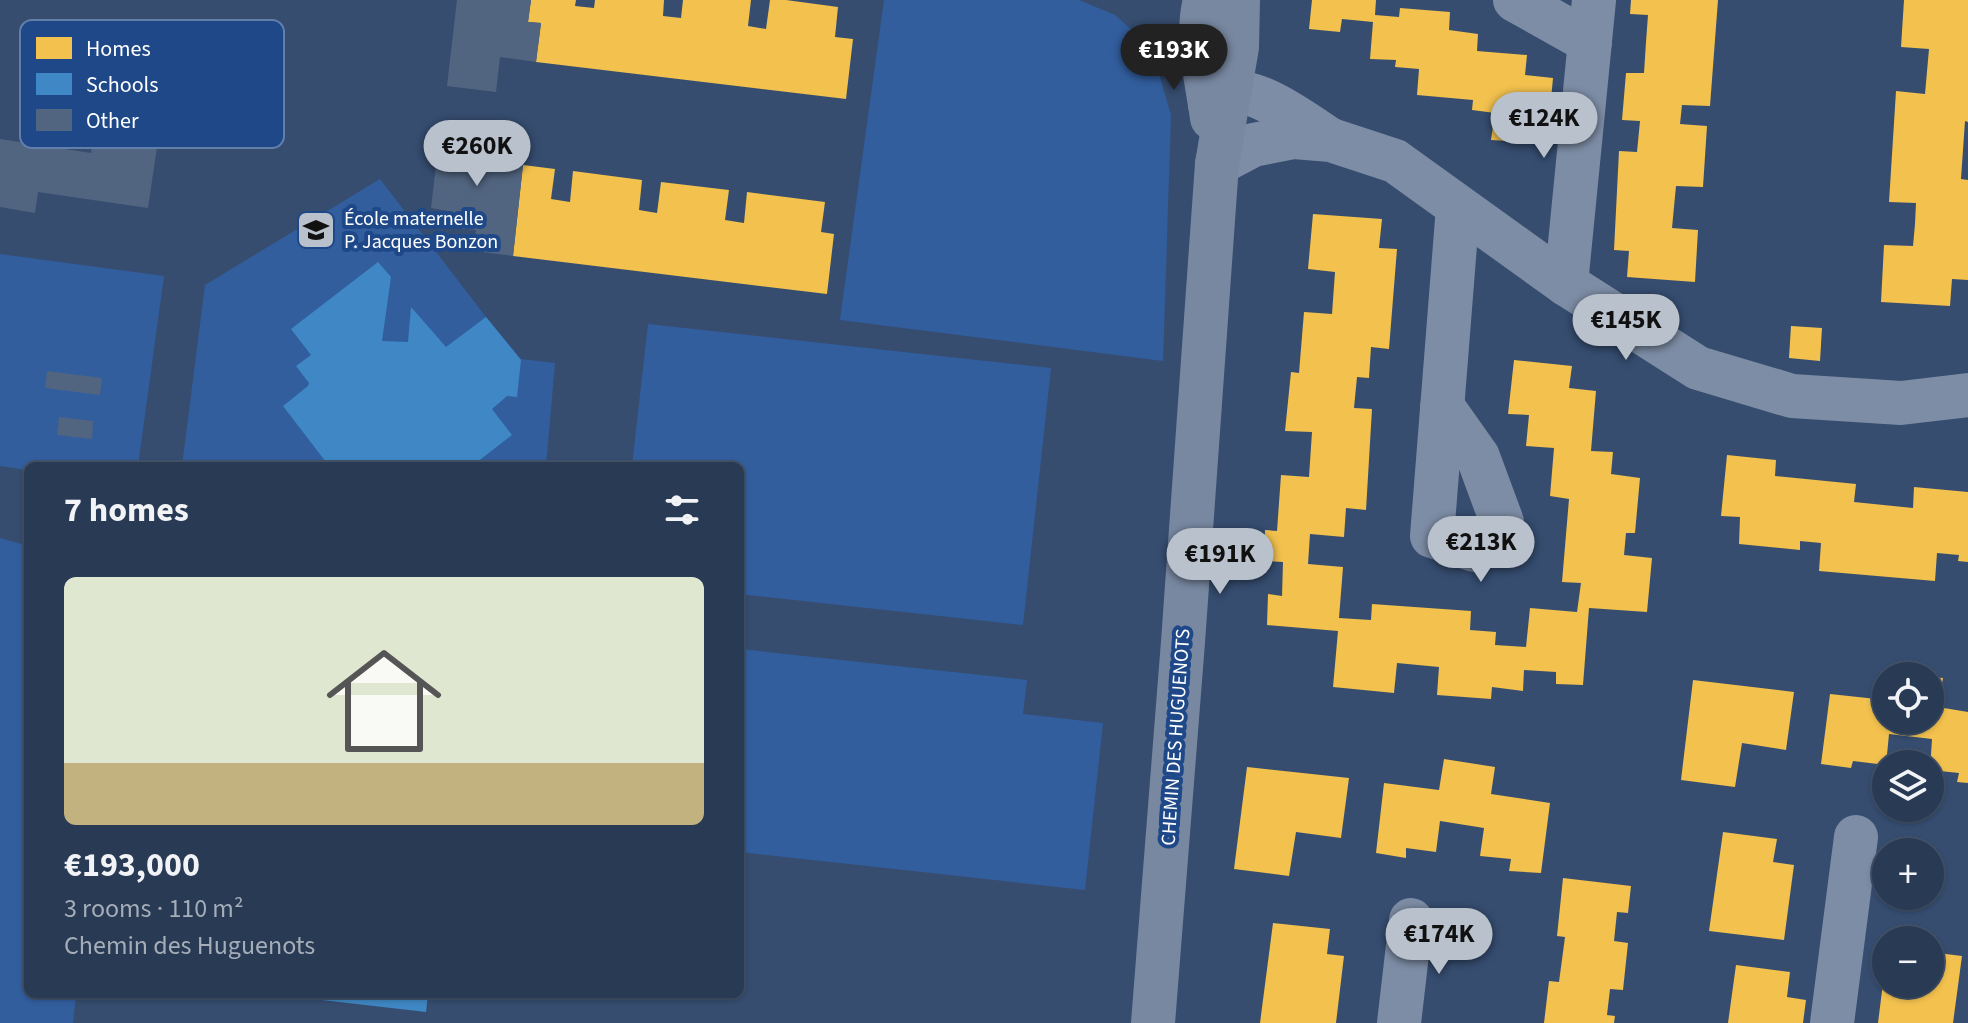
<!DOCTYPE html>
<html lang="en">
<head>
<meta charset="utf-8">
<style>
  body { margin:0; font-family:"Source Sans 3",sans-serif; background:#34455e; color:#f1f3f6; height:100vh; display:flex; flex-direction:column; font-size:30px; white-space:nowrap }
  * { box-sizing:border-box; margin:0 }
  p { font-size:26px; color:#a5adb8 }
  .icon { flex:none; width:44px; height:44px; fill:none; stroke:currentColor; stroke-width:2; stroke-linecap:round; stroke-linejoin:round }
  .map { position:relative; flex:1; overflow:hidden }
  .side { position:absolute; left:24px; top:462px; width:720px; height:536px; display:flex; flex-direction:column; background:#283a54; border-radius:12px; box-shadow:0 2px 6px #0004,0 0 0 2px #44546b }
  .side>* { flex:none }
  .buttons { position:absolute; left:1872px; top:662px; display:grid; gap:16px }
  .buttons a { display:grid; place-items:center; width:72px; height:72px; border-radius:50%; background:#283a54; box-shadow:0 2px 6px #0004,0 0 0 2px #44546b; font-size:40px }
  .price { position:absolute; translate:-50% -68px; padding:0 18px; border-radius:28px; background:#b9c1cd; color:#111; font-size:26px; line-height:52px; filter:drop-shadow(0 2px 4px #0008) }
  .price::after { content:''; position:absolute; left:50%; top:48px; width:24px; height:18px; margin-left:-12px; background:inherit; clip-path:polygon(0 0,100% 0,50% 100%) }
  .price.on { background:#222; color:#fff }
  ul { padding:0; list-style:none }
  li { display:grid; align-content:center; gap:16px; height:424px; padding:0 40px }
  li+li { border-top:2px solid #44546b }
  li span { display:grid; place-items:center; height:248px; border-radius:12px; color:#555 }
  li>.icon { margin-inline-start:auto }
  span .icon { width:144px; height:144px; fill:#fffc; stroke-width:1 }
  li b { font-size:34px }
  h2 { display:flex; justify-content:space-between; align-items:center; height:96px; padding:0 40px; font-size:34px }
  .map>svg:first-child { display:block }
  .green { fill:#325e9e }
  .homes { fill:#f2c14e }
  .schools { fill:#3f88c5 }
  .building { fill:#526580 }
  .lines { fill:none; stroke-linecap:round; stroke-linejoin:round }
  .street { stroke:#7d8da5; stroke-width:44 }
  .secondary { stroke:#7888a1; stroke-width:44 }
  .labels { text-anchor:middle; stroke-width:8; stroke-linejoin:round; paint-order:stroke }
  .poi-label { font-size:20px; fill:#fff; stroke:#1e4888; text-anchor:start }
  .street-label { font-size:20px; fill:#fff; stroke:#1e4888 }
  .key { fill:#1e4888; stroke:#627fac; stroke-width:2 }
  .key-label { font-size:22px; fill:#fff }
</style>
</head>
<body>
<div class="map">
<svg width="1968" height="1023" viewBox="0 0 1968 1023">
  <rect width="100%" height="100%" fill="#364d70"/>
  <!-- green -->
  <g class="green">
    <polygon points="884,0 1079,0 1115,15 1151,47 1171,115 1163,361 840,320"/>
    <polygon points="380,179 486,317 521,359 555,363 546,466 182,466 205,285"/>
    <polygon points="0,254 164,276 138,466 28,466 28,470 0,466"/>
    <polygon points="648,324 1051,368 1023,625 740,594 740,466 632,466"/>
    <polygon points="0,538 28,546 28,994 76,994 73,1023 0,1023"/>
    <polygon points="740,649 1027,680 1023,714 1103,723 1085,890 740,852"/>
  </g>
  <!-- homes -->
  <g class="homes">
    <polygon points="531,0 576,0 575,6 594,8 595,0 664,0 663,16 681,18 683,0 751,0 748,26 766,29 770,0 786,0 838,7 835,37 853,39 846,99 536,62 541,23 528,22"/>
    <polygon points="1312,0 1376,0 1375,15 1399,17 1400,8 1450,12 1449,30 1478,34 1477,51 1527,55 1525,75 1553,78 1547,143 1491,140 1495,113 1472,110 1473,100 1417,95 1419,69 1395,67 1396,60 1370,59 1373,22 1342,19 1340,32 1309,29"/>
    <polygon points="1631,0 1718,0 1710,106 1682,105 1680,124 1707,126 1703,187 1676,186 1672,228 1698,230 1695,282 1627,277 1629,251 1614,250 1619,151 1637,152 1640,121 1622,120 1626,73 1644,73 1646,42 1648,15 1630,14"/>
    <polygon points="1904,0 1968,0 1968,122 1965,121 1961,179 1968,180 1968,280 1952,279 1950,306 1881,302 1884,245 1913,246 1915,224 1916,203 1889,202 1896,91 1925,94 1929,49 1901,47"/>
    <polygon points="523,165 555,169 551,199 570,202 573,171 642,180 639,210 657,213 661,182 729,190 725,220 744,223 747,192 825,202 821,232 834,234 827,294 513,256"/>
    <polygon points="1313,214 1382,219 1379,248 1397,249 1389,349 1371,347 1369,378 1357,377 1354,408 1372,409 1366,510 1346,508 1344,537 1310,534 1308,564 1343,567 1339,618 1371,620 1372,604 1471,611 1470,630 1496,632 1495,645 1526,647 1530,608 1577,612 1581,583 1562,582 1569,499 1550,496 1554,448 1526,446 1529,415 1508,414 1514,360 1572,366 1569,388 1596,391 1591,451 1613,452 1611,474 1640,478 1635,533 1626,533 1624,555 1652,558 1647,612 1589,608 1583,685 1556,684 1556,672 1524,670 1523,691 1492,687 1491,699 1437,695 1439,667 1397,663 1394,693 1333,687 1338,631 1267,625 1268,594 1282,596 1283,562 1264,561 1265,530 1277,531 1281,475 1309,477 1312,432 1285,431 1291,372 1299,373 1304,312 1332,314 1335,272 1308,269"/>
    <polygon points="1791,326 1822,328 1820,361 1789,358"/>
    <polygon points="1727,455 1776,460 1775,476 1856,484 1854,502 1913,508 1914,487 1968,492 1968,562 1958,561 1959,555 1937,553 1935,581 1819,571 1821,543 1800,541 1800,550 1739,544 1740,517 1721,516"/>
    <polygon points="1930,677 1943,678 1938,707 1968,712 1968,783 1957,782 1959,773 1930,770 1932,739 1889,734 1886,765 1853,761 1851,768 1821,764 1830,694 1886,700 1886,720 1930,720"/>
    <polygon points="1693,680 1794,692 1786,750 1742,743 1735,787 1681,780"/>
    <polygon points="1444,759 1495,767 1491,794 1550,803 1541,873 1509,871 1511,859 1480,856 1484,828 1440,821 1436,852 1406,848 1406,858 1376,853 1384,783 1439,790"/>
    <polygon points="1247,767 1349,778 1341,838 1296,832 1289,876 1234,869"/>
    <polygon points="1723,832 1777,839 1773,862 1794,865 1784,940 1709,931"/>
    <polygon points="1563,878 1631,886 1628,913 1617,912 1614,941 1628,943 1623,990 1610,989 1607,1015 1615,1016 1614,1023 1544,1023 1549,981 1559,982 1565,937 1557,936"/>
    <polygon points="1273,923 1330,929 1327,954 1344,956 1336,1023 1260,1023"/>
    <polygon points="1930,952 1962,956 1953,1023 1878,1023 1884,975 1886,975 1886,984 1930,984"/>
    <polygon points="1736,965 1790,972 1787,997 1806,1000 1803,1023 1728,1023"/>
  </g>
  <!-- schools -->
  <g class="schools">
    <polygon points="378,262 391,277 382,341 408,342 411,307 446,347 486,317 521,360 517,397 507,396 492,409 512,435 472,466 329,466 283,406 308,386 309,383 296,366 311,355 291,329"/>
    <polygon points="296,994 428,994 426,1012 296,997"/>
  </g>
  <!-- building -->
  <g class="building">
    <polygon points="457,0 531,0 528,22 541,23 536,62 500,57 496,92 447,86"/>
    <polygon points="441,122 491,128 487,161 523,165 513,256 474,251 476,230 445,227 448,211 431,208"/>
    <polygon points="93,138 157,147 148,208 38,192 35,213 0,207 0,139 91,153"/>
    <polygon points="47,371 102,378 100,395 45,388"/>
    <polygon points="59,417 93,421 92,439 57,435"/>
  </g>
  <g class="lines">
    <!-- street -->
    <g class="street">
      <polyline points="1515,0 1590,42"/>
      <path d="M1210 104C1215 101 1221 96 1227 94 1253 84 1306 124 1329 139"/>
      <polyline points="1217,164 1253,145 1294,137 1331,140 1395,161 1566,284 1698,368 1792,396 1901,403 1968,395"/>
      <polyline points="1566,284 1594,0"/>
      <polyline points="1442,406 1478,457 1502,522 1474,550 1432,536 1458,207"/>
      <polyline points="1399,1023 1411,920"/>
      <polyline points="1832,1023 1856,837"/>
    </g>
    <!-- secondary -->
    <g class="secondary">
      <path d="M1205 0C1195 39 1207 79 1212 118"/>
      <polyline points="1153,1023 1183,642 1217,164 1237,47 1238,0"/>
    </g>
  </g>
  <!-- icons -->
  <defs>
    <g id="school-square" transform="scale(2)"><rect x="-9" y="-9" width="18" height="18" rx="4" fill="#b9c1cd" stroke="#1e4888"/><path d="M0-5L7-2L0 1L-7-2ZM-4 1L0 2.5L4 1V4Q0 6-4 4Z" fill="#111"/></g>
  </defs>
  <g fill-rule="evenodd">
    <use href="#school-square" x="316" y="230"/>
  </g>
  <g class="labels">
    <!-- poi labels -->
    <g class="poi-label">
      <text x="344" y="225">École maternelle<tspan x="344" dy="23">P. Jacques Bonzon</tspan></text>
    </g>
    <!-- street labels -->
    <g class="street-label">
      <text transform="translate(1175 737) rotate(-86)" y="7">CHEMIN DES HUGUENOTS</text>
    </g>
  </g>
  <!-- legend -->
  <rect x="20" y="20" width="264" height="128" rx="12" class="key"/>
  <rect x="36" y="37" width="36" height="22" fill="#f2c14e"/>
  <rect x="36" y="73" width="36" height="22" fill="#3f88c5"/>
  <rect x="36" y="109" width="36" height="22" fill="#526580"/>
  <g class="key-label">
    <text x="86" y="56">Homes</text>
    <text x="86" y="92">Schools</text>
    <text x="86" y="128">Other</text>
  </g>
</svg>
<div class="buttons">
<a><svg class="icon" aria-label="locate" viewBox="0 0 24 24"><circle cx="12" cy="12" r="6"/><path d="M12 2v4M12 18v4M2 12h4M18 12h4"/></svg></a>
<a><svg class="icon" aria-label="layers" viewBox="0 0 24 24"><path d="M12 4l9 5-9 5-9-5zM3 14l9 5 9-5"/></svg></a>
<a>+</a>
<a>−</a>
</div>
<b class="price on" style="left:1174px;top:92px">€193K</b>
<b class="price" style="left:1544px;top:160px">€124K</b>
<b class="price" style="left:477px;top:188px">€260K</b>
<b class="price" style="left:1626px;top:362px">€145K</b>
<b class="price" style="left:1481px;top:584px">€213K</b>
<b class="price" style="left:1220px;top:596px">€191K</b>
<b class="price" style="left:1439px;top:976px">€174K</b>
<section class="side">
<h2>7 homes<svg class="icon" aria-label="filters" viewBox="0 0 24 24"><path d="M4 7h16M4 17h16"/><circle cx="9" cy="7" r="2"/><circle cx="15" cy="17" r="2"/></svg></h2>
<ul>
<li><span style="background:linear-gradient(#dfe7d0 75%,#c2b280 0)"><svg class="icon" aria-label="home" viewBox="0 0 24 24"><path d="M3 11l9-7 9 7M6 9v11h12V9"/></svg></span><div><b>€193,000</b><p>3 rooms · 110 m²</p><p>Chemin des Huguenots</p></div></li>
</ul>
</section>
</div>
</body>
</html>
